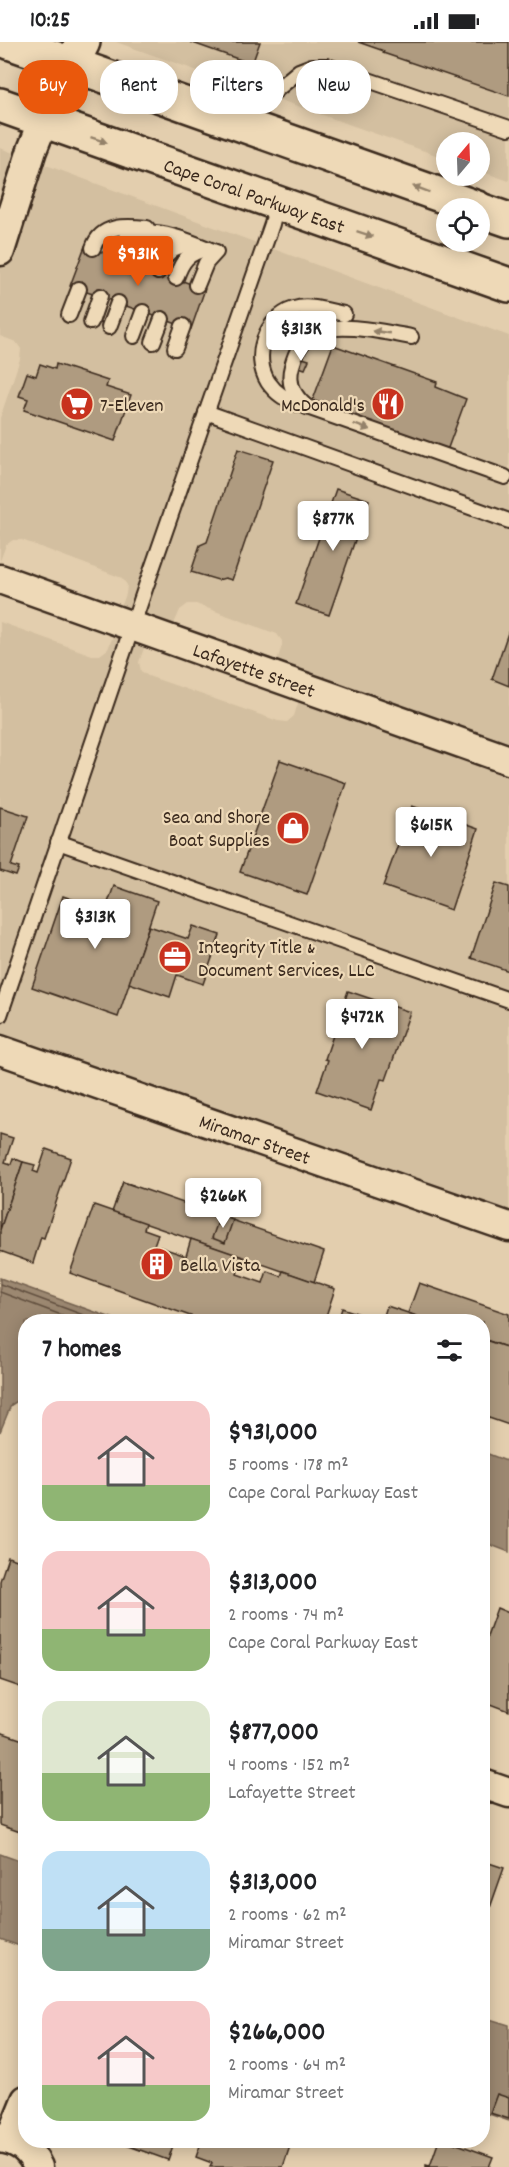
<!DOCTYPE html>
<html lang="en">
<head>
<meta charset="utf-8">
<style>
  body { margin:0; font-family:Dekko,sans-serif; background:#f2f2f2; color:#202124; height:100vh; display:flex; flex-direction:column; font-size:22px; white-space:nowrap }
  * { box-sizing:border-box; margin:0 }
  p { font-size:20px; color:#757577 }
  .icon { flex:none; width:33px; height:33px; fill:none; stroke:currentColor; stroke-width:2; stroke-linecap:round; stroke-linejoin:round }
  .map { position:relative; flex:1; overflow:hidden }
  .details { position:absolute; left:18px; top:1272px; width:472px; height:834px; display:flex; flex-direction:column; background:#fff; border-radius:24px; box-shadow:0 3px 15px #0003 }
  .details>* { flex:none }
  .banner { position:absolute; left:18px; top:18px; width:474px; height:54px; display:flex; gap:12px }
  .needle { width:39px; rotate:19deg }
  .tools { position:absolute; left:436px; top:90px; display:grid; gap:12px }
  .tools a { display:grid; place-items:center; width:54px; height:54px; border-radius:50%; background:#fff; box-shadow:0 3px 15px #0003; font-size:30px }
  .price { position:absolute; translate:-50% -51px; padding:0 14px; border-radius:6px; background:#fff; color:#222; font-size:20px; line-height:39px; filter:drop-shadow(0 2px 3px #0008) }
  .price::after { content:''; position:absolute; left:50%; top:36px; width:18px; height:14px; margin-left:-9px; background:inherit; clip-path:polygon(0 0,100% 0,50% 100%) }
  .price.active { background:#ea580c; color:#fff }
  ul { padding:0; list-style:none }
  li { display:flex; align-items:center; gap:18px; height:150px; padding:0 24px }
  li span { display:grid; place-items:center; flex:none; width:168px; height:120px; border-radius:18px; color:#555 }
  li>.icon { margin-inline-start:auto }
  span .icon { width:72px; height:72px; fill:#fffc; stroke-width:1 }
  li b { font-size:26px }
  h2 { display:flex; justify-content:space-between; align-items:center; height:72px; padding:0 24px; font-size:26px }
  .tag { padding:0 21px; border-radius:24px; background:#fff; box-shadow:0 3px 15px #0003; font-size:21px; line-height:54px }
  .tag.active { background:#ea580c; color:#fff }
  .status { display:flex; justify-content:space-between; align-items:center; height:42px; padding:0 30px; background:#fff; direction:ltr }
  .status svg { height:16px; fill:currentColor }
  .map>svg:first-child { display:block }
  .built { fill:#d3bfa0; fill-rule:evenodd }
  .water { fill:#9c8871; stroke:#756250; stroke-width:1.5 }
  .lines { fill:none; stroke-linecap:round; stroke-linejoin:round }
  .shore { stroke:#62503f; stroke-width:1.5 }
  .building { fill:#af9b80; stroke:#3b2a1e; stroke-width:1.5 }
  .service-casing { stroke:#3b2a1e; stroke-width:18 }
  .minor-casing { stroke:#3b2a1e; stroke-width:33 }
  .tertiary-casing { stroke:#3b2a1e; stroke-width:38 }
  .primary-casing { stroke:#3b2a1e; stroke-width:38 }
  .service { stroke:#eed9b7; stroke-width:14 }
  .minor { stroke:#eed9b7; stroke-width:28 }
  .tertiary { stroke:#eed9b7; stroke-width:33 }
  .primary { stroke:#eed9b7; stroke-width:33 }
  .oneway { fill:#94826a }
  .labels { text-anchor:middle; stroke-width:4.5; stroke-linejoin:round; paint-order:stroke }
  .street-label { font-size:20px; fill:#3b2a1e; stroke:#eed9b7 }
  .poi-label { font-size:20px; fill:#3b2a1e; stroke:#eed9b7; text-anchor:start }
</style>
</head>
<body>
<div class="status"><b>10:25</b><svg viewBox="0 0 49 12"><path d="M0 12V9h3v3zM5 12V6h3v6zM10 12V3h3v9zM15 12V0h3v12zM26 1h20v11H26zM47 4h2v5h-2z"/></svg></div>
<div class="map">
<svg width="509" height="2125" viewBox="0 0 509 2125">
  <rect width="100%" height="100%" fill="#e3ceae"/>
  <filter id="ink" filterUnits="userSpaceOnUse"><feTurbulence type="fractalNoise" baseFrequency=".0167" numOctaves="2"/><feDisplacementMap in="SourceGraphic" scale="12" xChannelSelector="R" yChannelSelector="G"/><feConvolveMatrix kernelMatrix="1 2 1 2 8 2 1 2 1" color-interpolation-filters="sRGB"/></filter>
  <g filter="url(#ink)">
    <!-- built -->
    <g class="built">
      <polygon points="116,0 509,0 509,139 480,129 480,100 447,100 447,117"/>
      <path d="M0 106 509 294V1181L0 1008V580L92 613H100L108 607 113 594 114 584 126 552 127 543 122 536 22 498H13L6 503 0 519V376L20 317 21 307 16 300 0 294ZM188 562H196L277 592 282 599V604L275 624 174 591V582L180 568ZM146 601 300 655 294 674 287 680 278 679 148 634 141 629 139 620Z"/>
    </g>
    <!-- water -->
    <g class="water">
      <polygon points="0,1236 120,1279 26,1280 25,1354 11,1363 0,1390"/>
      <polygon points="483,1410 509,1420 509,1510 483,1500"/>
      <polygon points="0,1812 25,1821 25,1906 0,1897"/>
      <polygon points="483,1975 509,1983 509,2079 483,2070"/>
    </g>
    <g class="lines">
      <!-- shore -->
      <g class="shore">
        <polyline points="0,1242 102,1280"/>
        <polyline points="0,1250 80,1280"/>
      </g>
    </g>
    <!-- building -->
    <g class="building">
      <polygon points="190,0 260,0 252,22"/>
      <polygon points="358,0 509,0 509,54 383,11 384,9"/>
      <polygon points="85,204 205,247 191,287 70,244"/>
      <polygon points="333,303 437,340 436,345 466,357 445,414 310,366"/>
      <polygon points="296,314 309,318 305,327 293,323"/>
      <polygon points="40,322 55,327 56,322 108,339 106,345 131,353 115,399 24,368 28,357 19,354 27,331 36,334"/>
      <polygon points="238,407 273,418 232,538 225,536 218,538 191,530 200,503 207,500"/>
      <polygon points="336,447 369,458 329,573 296,562"/>
      <polygon points="509,588 509,644 492,637"/>
      <polygon points="280,718 346,741 307,853 240,830"/>
      <polygon points="412,764 478,787 451,868 383,844"/>
      <polygon points="0,765 28,774 11,824 19,826 16,834 0,829"/>
      <polygon points="496,841 509,845 509,929 471,916"/>
      <polygon points="114,844 157,859 118,975 32,945 63,854 105,869"/>
      <polygon points="149,884 188,897 193,884 220,893 203,942 177,933 170,955 129,941"/>
      <polygon points="348,949 410,970 386,1038 381,1037 371,1068 317,1049 328,1018 325,1017"/>
      <polygon points="0,1092 13,1096 5,1120 11,1122 13,1116 23,1120 0,1188"/>
      <polygon points="46,1107 71,1116 44,1196 41,1195 33,1221 0,1209 0,1188 23,1120 35,1123 33,1129 38,1131"/>
      <polygon points="123,1140 133,1143 125,1166 115,1162"/>
      <polygon points="123,1140 324,1210 314,1240 112,1170"/>
      <polygon points="94,1163 146,1181 144,1187 158,1192 154,1203 186,1214 191,1197 243,1215 237,1232 263,1241 267,1229 281,1234 283,1229 335,1247 324,1280 207,1280 70,1231"/>
      <polygon points="220,1174 233,1178 225,1201 212,1196"/>
      <polygon points="419,1241 509,1272 509,1306 483,1297 483,1280 432,1280 408,1271"/>
      <polygon points="387,1264 408,1271 432,1280 382,1280"/>
      <polygon points="342,1266 371,1276 369,1280 338,1279"/>
      <polygon points="485,1298 509,1306 509,1383 483,1374 483,1303"/>
      <polygon points="8,1515 26,1521 26,1647 0,1638 0,1539"/>
      <polygon points="497,1566 509,1571 509,1669 483,1659 483,1605"/>
      <polygon points="0,1690 26,1699 26,1784 23,1791 0,1783"/>
      <polygon points="483,1819 504,1826 486,1877 483,1876"/>
      <polygon points="497,2052 509,2056 509,2077 490,2071"/>
      <polygon points="127,2098 175,2098 168,2118 126,2103"/>
      <polygon points="202,2098 292,2098 283,2125 210,2125 212,2121 196,2115"/>
      <polygon points="439,2098 446,2098 493,2115 489,2125 426,2125 426,2123 430,2124"/>
    </g>
    <g class="lines">
      <!-- service casing -->
      <g class="service-casing">
        <g id="service">
          <polyline points="238,80 299,29 312,24 327,24 509,86"/>
          <path d="M93 206C101 182 125 184 147 186"/>
          <path d="M114 214C129 170 187 199 216 210L206 221 197 243"/>
          <path d="M133 221C139 204 155 198 171 196"/>
          <path d="M158 230C163 213 174 201 193 203"/>
          <path d="M176 236C182 219 188 210 207 207"/>
          <polyline points="69,273 79,247"/>
          <polyline points="91,280 100,254"/>
          <polyline points="109,285 118,261"/>
          <polyline points="134,294 143,270"/>
          <path d="M411 295C385 290 333 278 310 293 300 300 295 313 292 324 287 341 294 355 307 365L505 435"/>
          <polyline points="153,300 162,277"/>
          <polyline points="175,306 183,284"/>
          <path d="M301 363C288 359 276 352 268 340 252 315 265 276 294 267 309 262 328 269 344 272"/>
          <polyline points="206,370 509,479"/>
          <polyline points="58,800 509,958"/>
          <polyline points="0,973 146,544 272,182 277,161"/>
        </g>
      </g>
      <!-- minor casing -->
      <g class="minor-casing">
        <g id="minor">
          <polyline points="0,209 32,108 44,78"/>
          <path id="s1" d="M0 537 509 718"/>
          <path id="s2" d="M0 1008 509 1185"/>
          <polyline points="483,1742 509,1751"/>
          <path d="M0 2096C19 2098 30 2108 38 2125"/>
          <polyline points="10,2097 26,2058"/>
        </g>
      </g>
      <!-- tertiary casing -->
      <g class="tertiary-casing">
        <polyline id="tertiary" points="44,78 83,0"/>
      </g>
      <!-- primary casing -->
      <g class="primary-casing">
        <g id="primary">
          <polyline points="9,0 477,166"/>
          <path id="s3" d="M0 63 509 243"/>
          <polyline points="480,168 509,178"/>
        </g>
      </g>
      <!-- service -->
      <use href="#service" class="service"/>
      <!-- minor -->
      <use href="#minor" class="minor"/>
      <!-- tertiary -->
      <use href="#tertiary" class="tertiary"/>
      <!-- primary -->
      <use href="#primary" class="primary"/>
    </g>
    <!-- one-way arrows -->
    <defs><path id="oneway-solid" d="M-6-.8H1V-3.2L6.5 0L1 3.2V.8H-6Z" transform="scale(1.5)"/></defs>
    <g class="oneway">
      <use href="#oneway-solid" transform="translate(99 98) rotate(19)"/>
      <use href="#oneway-solid" transform="translate(421 147) rotate(-160)"/>
      <use href="#oneway-solid" transform="translate(365 192) rotate(19)"/>
      <use href="#oneway-solid" transform="translate(381 290) rotate(-172)"/>
      <use href="#oneway-solid" transform="translate(362 385) rotate(20)"/>
    </g>
  </g>
  <!-- icons -->
  <defs>
    <g id="supermarket-disc" transform="scale(1.725)"><circle r="9.5" fill="#c8321e" stroke="#eed9b7"/><path d="M-6-5.5h2.5l.6 2H6L4.5 2H-2.5L-4.4-4H-6ZM-1.5 3.2a1.3 1.3 0 1 0 .1 0ZM3 3.2a1.3 1.3 0 1 0 .1 0Z" fill="#fff"/></g>
    <g id="restaurant-disc" transform="scale(1.725)"><circle r="9.5" fill="#c8321e" stroke="#eed9b7"/><path d="M-5-6h1v4h1v-4h1v4h1v-4h1v5L-1.5 .5V6h-2V.5L-5-1ZM5-6V6H3V1.5H1.5Q1.5-4 5-6Z" fill="#fff"/></g>
    <g id="shop-disc" transform="scale(1.725)"><circle r="9.5" fill="#c8321e" stroke="#eed9b7"/><path d="M-5-2.5h2.3a2.7 3.5 0 0 1 5.4 0H5L5.5 6h-11ZM-1.5-2.5h3a1.5 2.3 0 0 0-3 0Z" fill="#fff"/></g>
    <g id="office-disc" transform="scale(1.725)"><circle r="9.5" fill="#c8321e" stroke="#eed9b7"/><path d="M-6-3h4V-5.5h4V-3h4V5H-6ZM-1-4.5V-3h2v-1.5ZM-6 0V1H6V0Z" fill="#fff"/></g>
    <g id="building-disc" transform="scale(1.725)"><circle r="9.5" fill="#c8321e" stroke="#eed9b7"/><path d="M-4-6H4V6H1V3H-1V6H-4ZM-2.5-4.3h1.7v1.8h-1.7ZM.8-4.3h1.7v1.8H.8ZM-2.5-1h1.7V.8h-1.7ZM.8-1h1.7V.8H.8Z" fill="#fff"/></g>
  </defs>
  <g fill-rule="evenodd">
    <use href="#supermarket-disc" x="77" y="362"/>
    <use href="#restaurant-disc" x="388" y="362"/>
    <use href="#shop-disc" x="293" y="786"/>
    <use href="#office-disc" x="175" y="915"/>
    <use href="#building-disc" x="157" y="1222"/>
  </g>
  <g class="labels">
    <!-- street labels -->
    <g class="street-label">
      <text dy="7" stroke="none"><textPath href="#s3" startOffset="270">Cape Coral Parkway East</textPath></text>
      <text dy="7" stroke="none"><textPath href="#s1" startOffset="270">Lafayette Street</textPath></text>
      <text dy="7" stroke="none"><textPath href="#s2" startOffset="270">Miramar Street</textPath></text>
    </g>
    <!-- poi labels -->
    <g class="poi-label">
      <text x="100" y="369">7-Eleven</text>
      <text x="365" y="369" text-anchor="end">McDonald's</text>
      <text x="270" y="781" text-anchor="end">Sea and Shore<tspan x="270" dy="23">Boat Supplies</tspan></text>
      <text x="198" y="911">Integrity Title &amp;<tspan x="198" dy="23">Document Services, LLC</tspan></text>
      <text x="180" y="1229">Bella Vista</text>
    </g>
  </g>
</svg>
<div class="tools">
<a><svg class="needle" viewBox="-14 -14 28 28"><path d="M0-13l5 13h-10z" fill="#e53935"/><path d="M0 13l5-13h-10z" fill="#757577"/></svg></a>
<a><svg class="icon" aria-label="locate" viewBox="0 0 24 24"><circle cx="12" cy="12" r="6"/><path d="M12 2v4M12 18v4M2 12h4M18 12h4"/></svg></a>
</div>
<b class="price active" style="left:138px;top:245px">$931K</b>
<b class="price" style="left:301px;top:320px">$313K</b>
<b class="price" style="left:333px;top:510px">$877K</b>
<b class="price" style="left:431px;top:816px">$615K</b>
<b class="price" style="left:95px;top:908px">$313K</b>
<b class="price" style="left:362px;top:1008px">$472K</b>
<b class="price" style="left:223px;top:1187px">$266K</b>
<div class="banner">
<a class="tag active">Buy</a>
<a class="tag">Rent</a>
<a class="tag">Filters</a>
<a class="tag">New</a>
</div>
<section class="details">
<h2>7 homes<svg class="icon" aria-label="filters" viewBox="0 0 24 24"><path d="M4 7h16M4 17h16"/><circle cx="9" cy="7" r="2"/><circle cx="15" cy="17" r="2"/></svg></h2>
<ul>
<li><span style="background:linear-gradient(#f6c9c9 70%,#8fb573 0)"><svg class="icon" aria-label="home" viewBox="0 0 24 24"><path d="M3 11l9-7 9 7M6 9v11h12V9"/></svg></span><div><b>$931,000</b><p>5 rooms · 178 m²</p><p>Cape Coral Parkway East</p></div></li>
<li><span style="background:linear-gradient(#f6c9c9 65%,#8fb573 0)"><svg class="icon" aria-label="home" viewBox="0 0 24 24"><path d="M3 11l9-7 9 7M6 9v11h12V9"/></svg></span><div><b>$313,000</b><p>2 rooms · 74 m²</p><p>Cape Coral Parkway East</p></div></li>
<li><span style="background:linear-gradient(#dfe7d0 60%,#8fb573 0)"><svg class="icon" aria-label="home" viewBox="0 0 24 24"><path d="M3 11l9-7 9 7M6 9v11h12V9"/></svg></span><div><b>$877,000</b><p>4 rooms · 152 m²</p><p>Lafayette Street</p></div></li>
<li><span style="background:linear-gradient(#bfe0f5 65%,#7fa58c 0)"><svg class="icon" aria-label="home" viewBox="0 0 24 24"><path d="M3 11l9-7 9 7M6 9v11h12V9"/></svg></span><div><b>$313,000</b><p>2 rooms · 62 m²</p><p>Miramar Street</p></div></li>
<li><span style="background:linear-gradient(#f6c9c9 70%,#8fb573 0)"><svg class="icon" aria-label="home" viewBox="0 0 24 24"><path d="M3 11l9-7 9 7M6 9v11h12V9"/></svg></span><div><b>$266,000</b><p>2 rooms · 64 m²</p><p>Miramar Street</p></div></li>
</ul>
</section>
</div>
</body>
</html>
